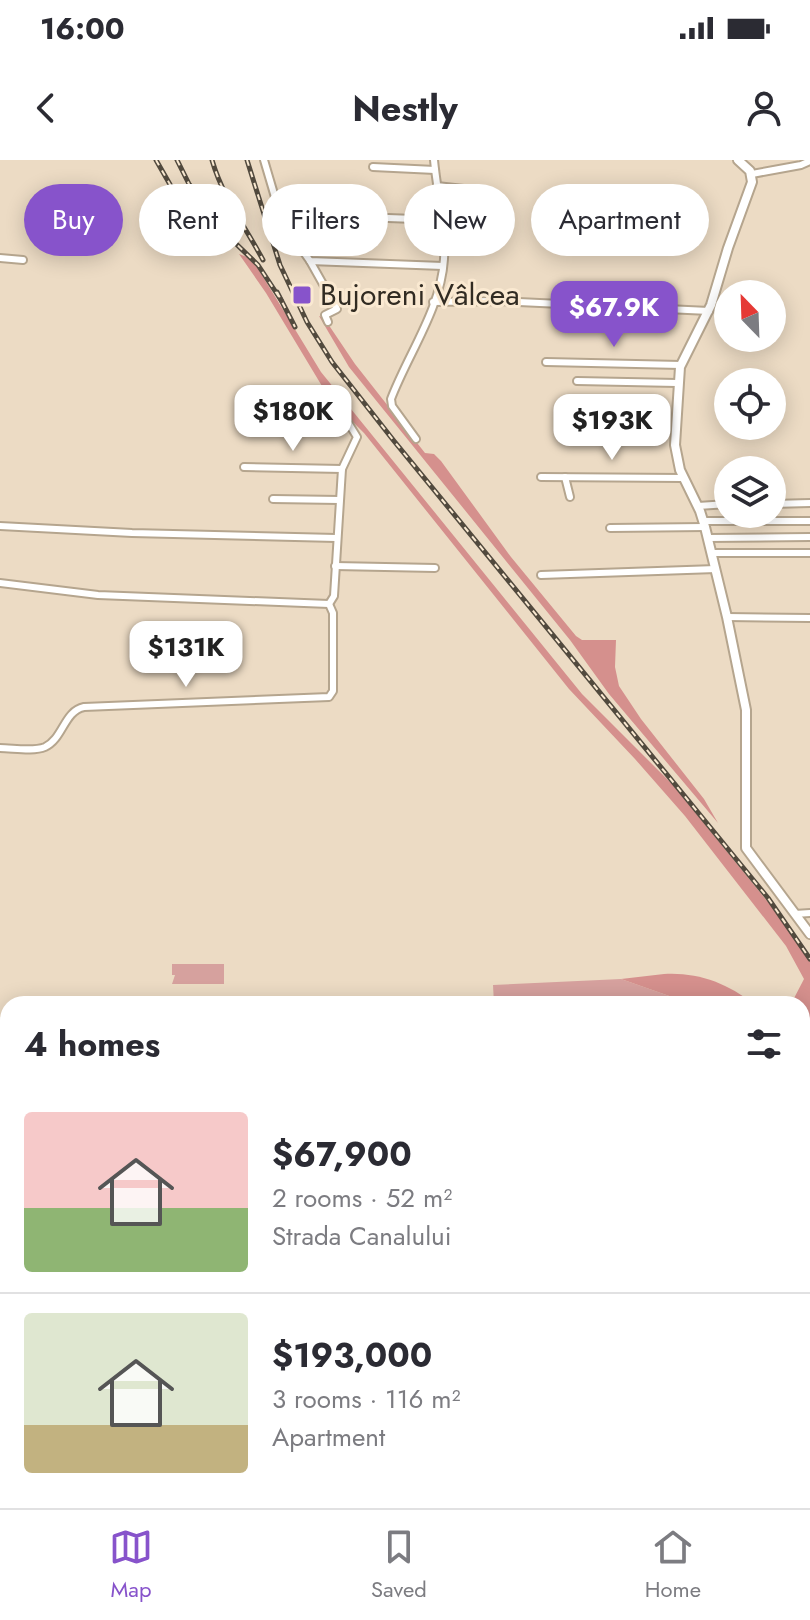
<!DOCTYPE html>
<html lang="en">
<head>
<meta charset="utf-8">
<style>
  body { margin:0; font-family:Jost,sans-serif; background:#f7f7f7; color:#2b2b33; height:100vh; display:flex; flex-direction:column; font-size:30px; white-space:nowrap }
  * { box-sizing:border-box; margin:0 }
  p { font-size:26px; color:#7c7c81 }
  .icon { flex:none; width:44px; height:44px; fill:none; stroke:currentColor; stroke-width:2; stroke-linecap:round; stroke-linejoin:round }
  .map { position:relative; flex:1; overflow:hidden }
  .sheet { position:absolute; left:0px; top:836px; width:810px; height:512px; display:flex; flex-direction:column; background:#fff; border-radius:24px 24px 0 0; box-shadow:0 4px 20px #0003 }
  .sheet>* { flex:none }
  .guide { position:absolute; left:24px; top:24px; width:762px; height:72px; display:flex; gap:16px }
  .needle { width:52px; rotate:337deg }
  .controls { position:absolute; left:714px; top:120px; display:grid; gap:16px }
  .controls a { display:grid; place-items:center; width:72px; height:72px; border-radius:50%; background:#fff; box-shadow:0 4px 20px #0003; font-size:40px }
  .price { position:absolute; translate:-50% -68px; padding:0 18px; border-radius:16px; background:#fff; color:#222; font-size:26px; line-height:52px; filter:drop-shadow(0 2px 4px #0008) }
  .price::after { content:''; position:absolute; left:50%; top:48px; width:24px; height:18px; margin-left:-12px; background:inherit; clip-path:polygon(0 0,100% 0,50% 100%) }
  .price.current { background:#8753cb; color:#fff }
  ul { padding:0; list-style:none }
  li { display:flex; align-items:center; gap:24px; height:200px; padding:0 24px }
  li+li { border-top:2px solid #e1e1e2 }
  li span { display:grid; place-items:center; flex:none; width:224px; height:160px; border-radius:8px; color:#555 }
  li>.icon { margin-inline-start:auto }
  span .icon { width:96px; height:96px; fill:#fffc; stroke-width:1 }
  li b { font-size:34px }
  h2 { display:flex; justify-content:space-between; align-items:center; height:96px; padding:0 24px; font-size:34px }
  .chip { padding:0 28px; border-radius:36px; background:#fff; box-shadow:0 4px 20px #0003; font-size:28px; line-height:72px }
  .chip.current { background:#8753cb; color:#fff }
  .status { display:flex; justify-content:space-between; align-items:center; height:56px; padding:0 40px; background:#fff; direction:ltr }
  .status svg { height:22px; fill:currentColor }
  header { display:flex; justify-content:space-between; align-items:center; height:104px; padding:0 24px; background:#fff; font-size:36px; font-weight:700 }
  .dock { display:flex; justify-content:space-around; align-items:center; height:112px; border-top:2px solid #e1e1e2; background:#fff; font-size:22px; color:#7c7c81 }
  .dock a { display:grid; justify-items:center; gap:4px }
  .dock .current { color:#8753cb }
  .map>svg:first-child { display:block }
  .green { fill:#d6a19e }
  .forest { fill:#d5908d }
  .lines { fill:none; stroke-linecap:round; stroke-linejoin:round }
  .stream { stroke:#61734b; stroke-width:2 }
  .street-casing { stroke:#b5a58e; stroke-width:10 }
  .secondary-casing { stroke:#b5a58e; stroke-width:12 }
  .highway-casing { stroke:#b5a58e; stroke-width:14 }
  .street { stroke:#fff; stroke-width:6 }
  .secondary { stroke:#fff; stroke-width:8 }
  .highway { stroke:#fff; stroke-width:10 }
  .rail-casing { stroke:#524a3e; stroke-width:5 }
  .rail { stroke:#fae9d1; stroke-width:2; stroke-dasharray:6; stroke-linecap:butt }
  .poi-dot { fill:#8753cb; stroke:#fae9d1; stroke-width:3 }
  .labels { text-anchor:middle; stroke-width:6; stroke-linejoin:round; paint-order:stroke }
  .poi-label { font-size:30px; fill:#312b22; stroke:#fae9d1; text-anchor:start }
</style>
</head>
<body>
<div class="status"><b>16:00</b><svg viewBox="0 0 49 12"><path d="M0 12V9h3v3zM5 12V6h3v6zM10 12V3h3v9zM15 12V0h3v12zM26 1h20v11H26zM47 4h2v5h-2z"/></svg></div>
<header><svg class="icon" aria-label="back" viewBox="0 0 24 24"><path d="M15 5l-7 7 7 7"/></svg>Nestly<svg class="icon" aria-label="person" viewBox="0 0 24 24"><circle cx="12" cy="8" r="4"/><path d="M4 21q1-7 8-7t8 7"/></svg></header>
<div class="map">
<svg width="810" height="1348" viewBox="0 0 810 1348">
  <rect width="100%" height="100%" fill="#ecdbc4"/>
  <!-- green -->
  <g class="green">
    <polygon points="172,804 224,804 224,824 172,824 175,815 172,815"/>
    <polygon points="621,819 692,844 494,844 493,825"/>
  </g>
  <!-- forest -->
  <g class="forest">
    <polygon points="239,94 247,97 257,107 321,212 582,534 672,624 772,747 798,783 810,802 810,938 802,939 802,844 791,844 804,819 786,786 685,656 635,599 569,529 364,273 350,259 337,251 266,133"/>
    <polygon points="319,156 324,158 355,204 425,293 434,294 441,301 511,397 576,476 582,480 616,480 615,507 619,526 641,559 704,639 718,663 609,534 570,480 349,207"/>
    <path d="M664 814C697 812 728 823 753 844H692L621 819Z"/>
    <polygon points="447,1340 515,1340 529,1348 455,1348"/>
  </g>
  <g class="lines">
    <!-- stream -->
    <g class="stream">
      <polyline points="0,964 8,967"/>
      <polyline points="460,1340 463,1344"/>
      <polyline points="473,1346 490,1348"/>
    </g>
    <!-- street casing -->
    <g class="street-casing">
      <g id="street">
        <polyline points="264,0 282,61 310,101 443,106"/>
        <polyline points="373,7 435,10"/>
        <polyline points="752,14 801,5 810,1"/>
        <polyline points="437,26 490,32"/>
        <polyline points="388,58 441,60"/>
        <polyline points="0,98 23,100"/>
        <polyline points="310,101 337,149 325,155 328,162"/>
        <polyline points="433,142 499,141 709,151"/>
        <polyline points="546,202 681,205"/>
        <polyline points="577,221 677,223"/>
        <path d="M416 279 392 246 391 239C408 194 441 149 444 99 446 66 437 33 434 0"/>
        <polyline points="244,307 342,309"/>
        <polyline points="541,317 683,318"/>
        <polyline points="565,317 570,337"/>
        <polyline points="273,339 339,340"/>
        <polyline points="772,344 810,343"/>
        <polyline points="698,346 728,344"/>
        <polyline points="703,361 810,361"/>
        <polyline points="0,366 132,373 336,378"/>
        <polyline points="610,368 705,367"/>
        <polyline points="708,378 810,377"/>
        <polyline points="712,393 810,393"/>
        <polyline points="335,406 435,408"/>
        <polyline points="541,415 716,409"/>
        <polyline points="0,423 98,435 329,444 334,436 342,309 357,277 346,259"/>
        <polyline points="727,457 810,458"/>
        <path d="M0 588C13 588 33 592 45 587 63 579 64 551 84 547L329 537 333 531V453L329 444"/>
        <polyline points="795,754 810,753"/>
        <polyline points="802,944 810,943"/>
        <polyline points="0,953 8,956"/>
        <polyline points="0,1134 8,1133"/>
        <polyline points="0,1183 8,1182"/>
        <polyline points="0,1308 8,1306"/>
        <polyline points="427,1340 434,1348"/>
        <polyline points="466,1340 469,1348"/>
        <polyline points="108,1347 169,1340"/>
        <polyline points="1,1348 52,1340"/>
        <polyline points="384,1348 419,1340"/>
        <polyline points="708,1348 708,1340"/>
      </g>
    </g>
    <!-- secondary casing -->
    <g class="secondary-casing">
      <polyline id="secondary" points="738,0 750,11 752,22 728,88 711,145 680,207 675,285 680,310 700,351 705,367 727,457 746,550 746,688 810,774"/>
    </g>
    <!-- highway casing -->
    <g class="highway-casing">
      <g id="highway">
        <polyline points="0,980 8,1006"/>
        <polyline points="107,1340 108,1348"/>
      </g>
    </g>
    <!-- street -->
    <use href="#street" class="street"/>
    <!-- secondary -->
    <use href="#secondary" class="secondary"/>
    <!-- highway -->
    <use href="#highway" class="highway"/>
    <!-- rail casing -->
    <g class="rail-casing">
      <g id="rail">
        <polyline points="156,0 172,28 190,47 227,75 258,105 281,140"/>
        <polyline points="177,0 189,24 217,59"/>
        <path d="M212 0C223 38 245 66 263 100"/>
        <polyline points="247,0 280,105 307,162 332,202 394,281 768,738 810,799"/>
        <polyline points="277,132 295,167"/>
      </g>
    </g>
    <!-- rail -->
    <use href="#rail" class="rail"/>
  </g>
  <!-- markers -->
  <rect class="poi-dot" x="292" y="125" width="20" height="20" rx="4"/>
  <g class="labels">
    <!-- poi labels -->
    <g class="poi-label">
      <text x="320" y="145">Bujoreni Vâlcea</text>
    </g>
  </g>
</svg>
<div class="controls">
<a><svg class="needle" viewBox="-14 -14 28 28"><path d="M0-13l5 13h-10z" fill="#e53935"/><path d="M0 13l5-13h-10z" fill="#7c7c81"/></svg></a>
<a><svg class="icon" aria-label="locate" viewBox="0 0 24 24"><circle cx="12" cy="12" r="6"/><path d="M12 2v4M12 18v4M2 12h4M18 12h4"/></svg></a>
<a><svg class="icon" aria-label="layers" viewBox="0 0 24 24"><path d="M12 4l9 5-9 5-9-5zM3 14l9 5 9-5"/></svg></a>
</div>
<b class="price current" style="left:614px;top:189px">$67.9K</b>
<b class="price" style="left:293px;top:293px">$180K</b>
<b class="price" style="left:612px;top:302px">$193K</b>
<b class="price" style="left:186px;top:529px">$131K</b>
<div class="guide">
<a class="chip current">Buy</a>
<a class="chip">Rent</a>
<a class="chip">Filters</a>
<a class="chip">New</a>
<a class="chip">Apartment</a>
</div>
<section class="sheet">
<h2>4 homes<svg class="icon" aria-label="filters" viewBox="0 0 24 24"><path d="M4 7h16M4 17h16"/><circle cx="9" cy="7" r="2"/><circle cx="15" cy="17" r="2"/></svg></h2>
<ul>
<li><span style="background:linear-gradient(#f6c9c9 60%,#8fb573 0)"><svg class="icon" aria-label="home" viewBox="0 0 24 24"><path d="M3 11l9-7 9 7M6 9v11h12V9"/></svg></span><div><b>$67,900</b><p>2 rooms · 52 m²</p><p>Strada Canalului</p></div></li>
<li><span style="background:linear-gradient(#dfe7d0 70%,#c2b280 0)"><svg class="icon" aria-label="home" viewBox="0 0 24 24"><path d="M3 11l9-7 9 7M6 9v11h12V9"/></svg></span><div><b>$193,000</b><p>3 rooms · 116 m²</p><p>Apartment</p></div></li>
</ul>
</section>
</div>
<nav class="dock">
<a class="current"><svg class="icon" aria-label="map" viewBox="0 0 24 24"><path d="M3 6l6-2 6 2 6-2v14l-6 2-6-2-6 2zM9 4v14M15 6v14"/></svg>Map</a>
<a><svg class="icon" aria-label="saved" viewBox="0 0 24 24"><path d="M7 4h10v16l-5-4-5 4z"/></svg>Saved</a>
<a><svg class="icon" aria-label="home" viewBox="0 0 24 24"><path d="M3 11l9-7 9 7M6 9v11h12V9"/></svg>Home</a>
</nav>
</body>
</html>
